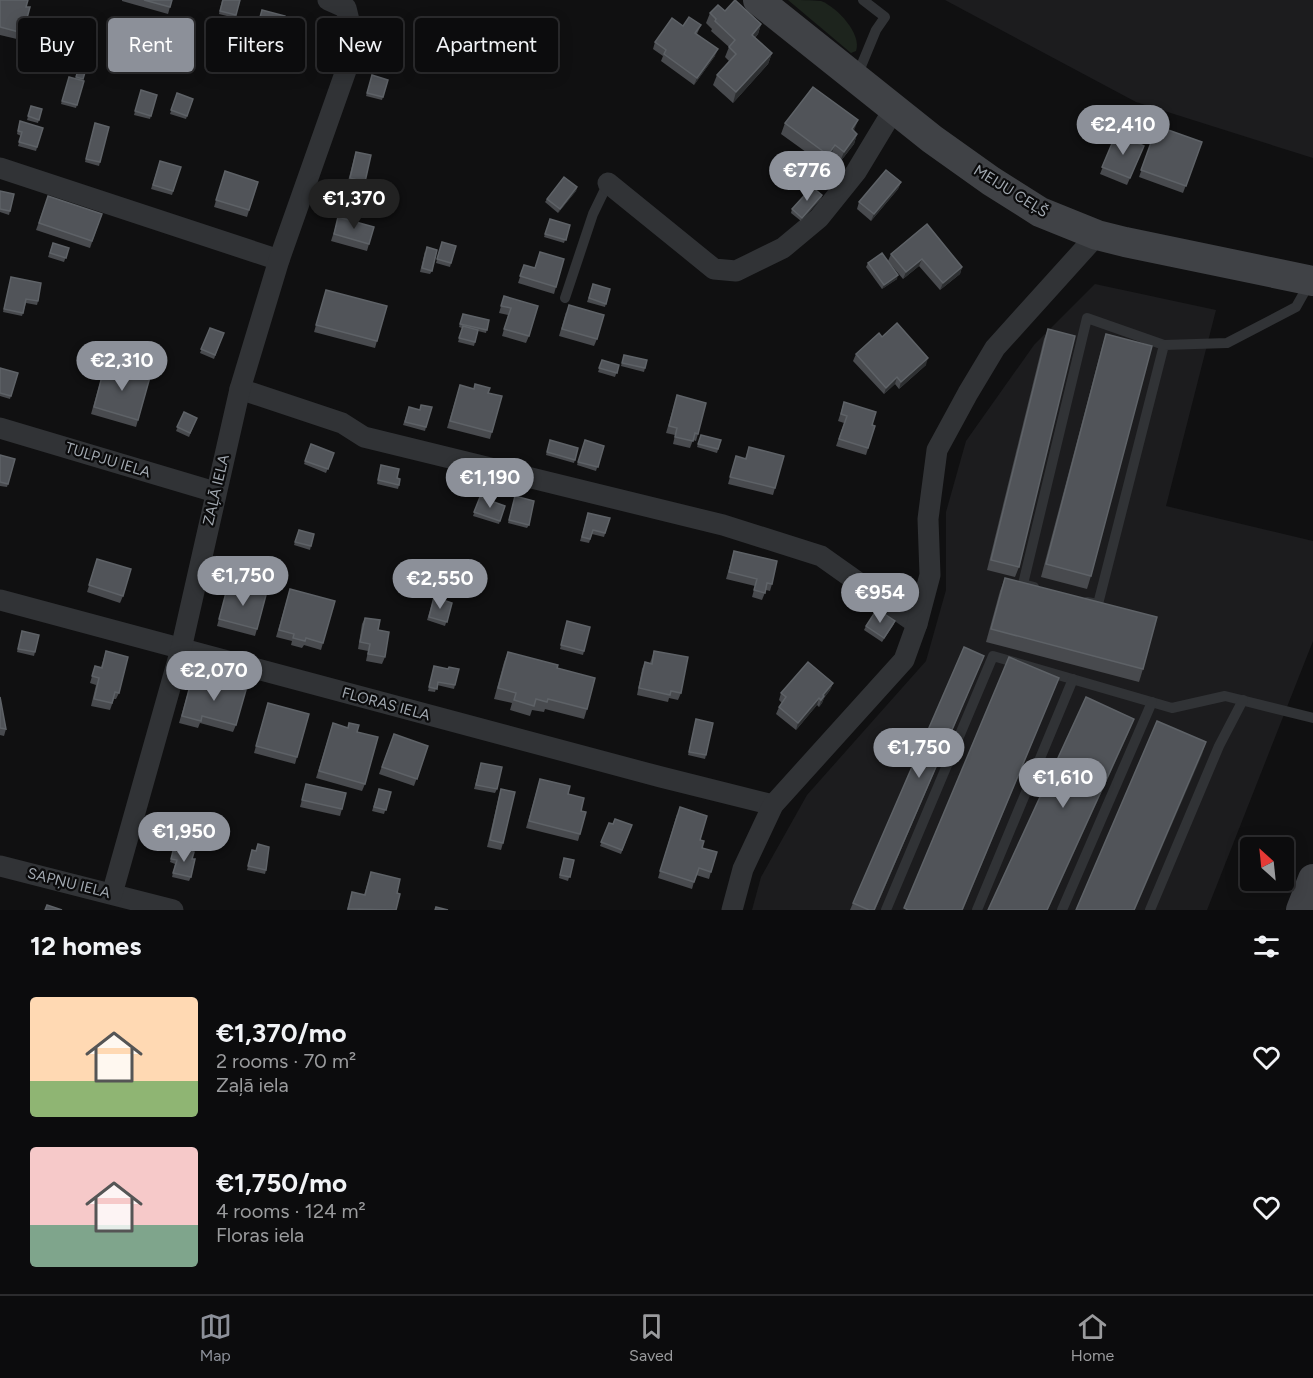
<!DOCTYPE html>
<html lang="en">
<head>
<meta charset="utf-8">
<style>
  body { margin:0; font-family:Figtree,sans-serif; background:#1a1a1b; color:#f1f3f6; height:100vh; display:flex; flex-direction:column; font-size:22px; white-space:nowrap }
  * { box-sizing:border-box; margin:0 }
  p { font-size:20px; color:#9a9b9d }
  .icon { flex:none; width:33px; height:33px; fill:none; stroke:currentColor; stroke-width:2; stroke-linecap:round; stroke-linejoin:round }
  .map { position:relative; height:910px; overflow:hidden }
  .drawer { display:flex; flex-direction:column; background:#0c0c0d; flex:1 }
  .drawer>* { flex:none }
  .banner { position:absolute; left:18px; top:18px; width:600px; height:54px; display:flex; gap:12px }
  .needle { width:39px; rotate:333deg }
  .controls { position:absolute; left:1240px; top:837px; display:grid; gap:12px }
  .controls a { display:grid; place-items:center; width:54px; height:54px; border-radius:6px; background:#0c0c0d; box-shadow:0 3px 15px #0003,0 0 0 2px #2c2c2e; font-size:30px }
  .price { position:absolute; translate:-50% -51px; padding:0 14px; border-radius:21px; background:#8c9099; color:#fff; font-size:20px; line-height:39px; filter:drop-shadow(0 2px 3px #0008) }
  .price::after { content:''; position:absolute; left:50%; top:36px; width:18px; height:14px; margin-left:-9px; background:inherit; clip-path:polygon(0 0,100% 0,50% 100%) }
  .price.selected { background:#222; color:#fff }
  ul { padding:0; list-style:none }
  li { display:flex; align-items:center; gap:18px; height:150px; padding:0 30px }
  li span { display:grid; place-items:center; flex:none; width:168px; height:120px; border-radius:6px; color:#555 }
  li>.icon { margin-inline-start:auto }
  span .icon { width:72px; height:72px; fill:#fffc; stroke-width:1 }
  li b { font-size:26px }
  h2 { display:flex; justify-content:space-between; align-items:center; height:72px; padding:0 30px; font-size:26px }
  .pill { padding:0 21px; border-radius:6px; background:#0c0c0d; box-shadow:0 3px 15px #0003,0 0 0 2px #2c2c2e; font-size:21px; line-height:54px }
  .pill.selected { background:#8c9099; color:#fff }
  .tab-bar { display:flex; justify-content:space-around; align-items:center; height:84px; border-top:2px solid #2c2c2e; background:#0c0c0d; font-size:16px; color:#9a9b9d }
  .tab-bar a { display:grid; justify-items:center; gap:3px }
  .tab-bar .selected { color:#8c9099 }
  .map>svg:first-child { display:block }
  .built { fill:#1c1c1e }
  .green { fill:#1d241d }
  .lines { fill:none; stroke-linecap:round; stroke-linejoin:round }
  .lane { stroke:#313336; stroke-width:10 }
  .street { stroke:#313336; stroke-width:21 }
  .secondary { stroke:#404246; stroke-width:30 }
  .wall { fill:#484a4e }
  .shaded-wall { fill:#2d2f31 }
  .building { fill:#515459; stroke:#5e6267; stroke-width:1.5 }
  .labels { text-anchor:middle; stroke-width:4.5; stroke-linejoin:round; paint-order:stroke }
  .street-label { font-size:15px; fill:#a2a9b1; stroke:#0b0b0c }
</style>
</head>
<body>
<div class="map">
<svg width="1313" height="910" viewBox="0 0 1313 910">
  <rect width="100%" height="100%" fill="#101011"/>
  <!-- built -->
  <g class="built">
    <polygon points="945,0 1313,0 1313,158 1136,102"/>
    <polygon points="1095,284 1216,310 1166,506 1313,541 1313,641 1207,910 752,910 761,877 807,795 926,661 946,590 946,512 966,441 1034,345"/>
  </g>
  <!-- green -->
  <path class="green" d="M788 0C798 0 813 0 821 1 837 7 862 34 856 51L851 53Z"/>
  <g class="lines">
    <!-- lane -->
    <g class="lane">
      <polyline points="857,76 876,30 885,17 863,0"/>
      <polyline points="565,298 593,214 608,183"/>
      <polyline points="1034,587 1023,584 1087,318 1164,345"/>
      <polyline points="1087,602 1098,604 1164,345 1227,343 1296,307 1309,284"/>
      <polyline points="886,910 993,656 1172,708 1225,696 1313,718"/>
      <polyline points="977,910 1073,679"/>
      <polyline points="1062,910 1152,702"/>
      <polyline points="1150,910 1219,746 1243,700"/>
    </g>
    <!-- street -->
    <g class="street">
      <polyline points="0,168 279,260"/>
      <polyline points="608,183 714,269 736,271 783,248 819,218 856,172 894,109"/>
      <polyline points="240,389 342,423 364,437 723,525 821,556 917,624"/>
      <polyline points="0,428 215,492"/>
      <polyline points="0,600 661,777 773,805"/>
      <polyline points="0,866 173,910"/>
      <polyline points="112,894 181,649 240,389 279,260 355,45 346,8 328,0"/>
      <polyline points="732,910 743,869 773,805 904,660 917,624 930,575 928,519 937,450 968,393 995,348 1097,235"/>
    </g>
    <!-- secondary -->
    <g class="secondary">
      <polyline points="758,0 932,139 991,181 1040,212 1097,235 1125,242 1313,281"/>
      <polyline points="1301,910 1313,879"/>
    </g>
  </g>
  <!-- wall -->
  <g class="wall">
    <polygon points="0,0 26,7 23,33 21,40 0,35"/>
    <polygon points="122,0 172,0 168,14 122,1"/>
    <polygon points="222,0 240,0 235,18 219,14"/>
    <polygon points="262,10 281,33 279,37 256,31"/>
    <polygon points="725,11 761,24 758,34 755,38 772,53 768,64 733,103 713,85 717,75 729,61 725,57 729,47 711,31 712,29 706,23 710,13"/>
    <polygon points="701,25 697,34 715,56 694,85 661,61 663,56 653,49 655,42 683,26"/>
    <polygon points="80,36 94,40 89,55 75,51"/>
    <polygon points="285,54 295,58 291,71 280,68"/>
    <polygon points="31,58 53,60 48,73 28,69"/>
    <polygon points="79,67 82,80 84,81 76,108 61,104 69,77 76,79"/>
    <polygon points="372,75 388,80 382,100 366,96"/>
    <polygon points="141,90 157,95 150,119 134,115"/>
    <polygon points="177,93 193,99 186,119 170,114"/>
    <polygon points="31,106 42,109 38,123 27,120"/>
    <polygon points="20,121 43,128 36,151 18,146 21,136 17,134"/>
    <polygon points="785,123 854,131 857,134 854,144 840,162 831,155 824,165 781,134"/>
    <polygon points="1157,126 1202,142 1183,193 1139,177"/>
    <polygon points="94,127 100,162 99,166 85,162"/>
    <polygon points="1116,134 1141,153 1127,185 1100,174"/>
    <polygon points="355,155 365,182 363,185 348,181"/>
    <polygon points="160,161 181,167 172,195 151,189"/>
    <polygon points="225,171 258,182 247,217 214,207"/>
    <polygon points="901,182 898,189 871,221 857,209 859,202"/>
    <polygon points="577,187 576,191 558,213 545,202 547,199"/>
    <polygon points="0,191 14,194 9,215 0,212"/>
    <polygon points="822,195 821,199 801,221 791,213 792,209"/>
    <polygon points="48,196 102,214 90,248 36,230"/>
    <polygon points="343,204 353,207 349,220 369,244 367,251 331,241"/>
    <polygon points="550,219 570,225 564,243 544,237"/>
    <polygon points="927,224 962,267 960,274 940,290 919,266 903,279 888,261 891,254"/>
    <polygon points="442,242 456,246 450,267 436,263"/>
    <polygon points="53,243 69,248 64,262 48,257"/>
    <polygon points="425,251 432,271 430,274 420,272"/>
    <polygon points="868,263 897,279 882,289 866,267"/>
    <polygon points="524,265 556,287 554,294 518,283"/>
    <polygon points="11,277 38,301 37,305 26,303 22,316 3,312"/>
    <polygon points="593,284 610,289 605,307 587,302"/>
    <polygon points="326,290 377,341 375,348 314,332"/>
    <polygon points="504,296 529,336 526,343 502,336 508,315 499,313"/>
    <polygon points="566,312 597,339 594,346 559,336"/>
    <polygon points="463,314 489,320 486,333 478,331 474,346 458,342 462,328 459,327"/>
    <polygon points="210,328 224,333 214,359 200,353"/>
    <polygon points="1048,329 1019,567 1015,577 987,570 1044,339"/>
    <polygon points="1106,334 1091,576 1087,589 1041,577 1102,347"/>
    <polygon points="856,354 926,365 899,389 895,384 884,394 853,361"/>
    <polygon points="624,355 647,360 644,372 621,366"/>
    <polygon points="602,360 619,365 615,377 598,372"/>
    <polygon points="105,365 138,420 136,427 91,414"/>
    <polygon points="0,368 18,373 10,399 0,396"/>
    <polygon points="460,385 488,393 492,432 490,439 447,428"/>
    <polygon points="677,395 698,434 696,441 693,440 690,448 673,444 675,435 666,433"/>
    <polygon points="844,402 872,425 875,426 866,455 836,446 844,423 838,421"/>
    <polygon points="409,407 426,427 425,431 403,425"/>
    <polygon points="184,412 197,418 189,437 176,431"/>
    <polygon points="701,435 721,440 717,453 697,447"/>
    <polygon points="550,440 578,448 574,463 546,455"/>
    <polygon points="585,440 604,446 596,471 577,465"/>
    <polygon points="311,444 334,453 326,473 304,464"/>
    <polygon points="749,447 775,488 773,495 728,484 736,456 745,459"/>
    <polygon points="0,455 15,459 7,487 0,486"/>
    <polygon points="381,465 397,478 399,485 398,489 377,484"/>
    <polygon points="480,497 505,506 499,524 473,516"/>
    <polygon points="514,500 529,525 527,528 508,523"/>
    <polygon points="588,513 610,518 604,537 592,534 589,543 580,541"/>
    <polygon points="299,530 311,546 310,550 294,545"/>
    <polygon points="734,551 772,584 770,591 766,590 762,600 752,597 755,586 726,579"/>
    <polygon points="95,566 123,596 120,603 87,592"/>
    <polygon points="257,569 274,577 268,583 259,581 256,573"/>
    <polygon points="1005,578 1143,669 1139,682 986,642 1000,591"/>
    <polygon points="228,585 257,629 255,636 217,626"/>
    <polygon points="290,589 323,643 321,650 304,645 302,648 291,645 292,641 276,637"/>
    <polygon points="434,597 452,603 445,626 427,620"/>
    <polygon points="365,618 378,630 385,657 382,664 366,661 368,651 358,649 362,624"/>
    <polygon points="894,624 882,642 864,630 866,626"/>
    <polygon points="566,625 584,651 583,655 560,649"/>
    <polygon points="22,631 35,652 34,656 17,652"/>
    <polygon points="106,651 119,693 116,699 114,699 110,710 91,706 96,685 90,683 95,666 101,667"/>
    <polygon points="654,651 681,693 678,700 669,698 668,702 637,695 642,669 645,662 650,663"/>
    <polygon points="508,652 557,668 587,709 584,719 545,709 544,712 532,710 530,716 510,710 512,703 494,699 504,662"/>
    <polygon points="984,656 875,910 850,910 853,903"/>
    <polygon points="434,666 448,669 455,685 454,689 437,685 435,692 428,691"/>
    <polygon points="208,681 236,725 233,732 200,723 198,728 179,723 191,682 206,686"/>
    <polygon points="833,683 830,690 824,698 822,703 819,707 817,705 796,730 776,714 779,707 782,703 779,700 781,693"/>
    <polygon points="0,697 6,729 4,736 0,735"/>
    <polygon points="268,703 297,757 295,764 254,753"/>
    <polygon points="696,719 706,755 705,759 688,755"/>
    <polygon points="333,723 357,732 365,784 362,791 316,778"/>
    <polygon points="394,734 428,746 414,786 379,774"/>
    <polygon points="481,763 497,789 495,793 474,789"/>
    <polygon points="540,779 581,811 580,834 578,841 526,828"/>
    <polygon points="306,784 342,809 340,816 300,807"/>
    <polygon points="379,789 391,792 384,814 372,811"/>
    <polygon points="501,789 503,843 501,850 487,847 499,796"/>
    <polygon points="677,814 700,840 702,848 711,872 709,879 696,875 692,889 658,878"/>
    <polygon points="609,823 613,824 632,825 621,854 600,846"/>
    <polygon points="258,844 266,870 265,874 247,870 251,854 256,851"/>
    <polygon points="173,851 192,859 191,877 189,881 172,877 175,864 170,862"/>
    <polygon points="564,858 574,860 568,881 559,878"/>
    <polygon points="371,872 397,893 396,910 347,910 352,892 364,895"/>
  </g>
  <!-- shaded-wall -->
  <g class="shaded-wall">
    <polygon points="761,24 758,34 748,45 752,35"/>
    <polygon points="718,49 715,56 694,85 697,78"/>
    <polygon points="772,53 768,64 733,103 736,92"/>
    <polygon points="858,120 854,131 848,139 852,129"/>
    <polygon points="857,134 854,144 840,162 844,152"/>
    <polygon points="835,145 831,155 824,165 828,155"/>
    <polygon points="901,182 898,189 871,221 874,214"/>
    <polygon points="577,187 576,191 558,213 560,209"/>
    <polygon points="822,195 821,199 801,221 802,218"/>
    <polygon points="922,259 919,266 903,279 906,272"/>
    <polygon points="962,267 960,274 940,290 943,283"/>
    <polygon points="898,275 897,279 882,289 884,285"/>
    <polygon points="928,358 926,365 899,389 901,382"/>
    <polygon points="897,377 895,384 884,394 886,388"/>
    <polygon points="275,574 274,577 268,583 259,581 261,578"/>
    <polygon points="984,656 875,910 874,910"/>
    <polygon points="1059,678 963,910 962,910"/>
    <polygon points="833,683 830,690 824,698 822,703 819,707 823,695"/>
    <polygon points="819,698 817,705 796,730 798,723"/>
    <polygon points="1134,719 1129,732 1048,910 1047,910"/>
    <polygon points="1206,742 1202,755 1135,910 1134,910"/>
  </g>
  <!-- building -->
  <g class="building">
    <polygon points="0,0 28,0 26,7 30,7 23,33 0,27"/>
    <polygon points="144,0 172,0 170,7"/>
    <polygon points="223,0 240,0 236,15 220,11"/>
    <polygon points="735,0 761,24 752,35 772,53 736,92 717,75 736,54 729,47 735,40 715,21 716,19 710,13 718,5 725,11"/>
    <polygon points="262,10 285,16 281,33 257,28"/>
    <polygon points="689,17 701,25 695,33 718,49 697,78 664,54 666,50 655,42 672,18 683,26"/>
    <polygon points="80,36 94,40 90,52 76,47"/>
    <polygon points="32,54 53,60 50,70 30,65"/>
    <polygon points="285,54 295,58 292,68 281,64"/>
    <polygon points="79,67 86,69 83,79 76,77"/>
    <polygon points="372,75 388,80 383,97 367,93"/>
    <polygon points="69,77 84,81 77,105 62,101"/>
    <polygon points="813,87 858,120 852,129 857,134 844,152 835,145 828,155 785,123"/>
    <polygon points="141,90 157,95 151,116 135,111"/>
    <polygon points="177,93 193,99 187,116 171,110"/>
    <polygon points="31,106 42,109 39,120 28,116"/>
    <polygon points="20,121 43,128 37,147 19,142 22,132 18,131"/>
    <polygon points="95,123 109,127 100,162 86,159"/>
    <polygon points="1157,126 1202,142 1186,186 1141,170"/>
    <polygon points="1116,134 1144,146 1130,178 1102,167"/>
    <polygon points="356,152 371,155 365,182 350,178"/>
    <polygon points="160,161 181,167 173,191 153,185"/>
    <polygon points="886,170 901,182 874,214 859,202"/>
    <polygon points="225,171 258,182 249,210 216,200"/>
    <polygon points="564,177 577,187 560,209 547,199"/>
    <polygon points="812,187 822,195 802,218 792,209"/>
    <polygon points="0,191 14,194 10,211 0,209"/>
    <polygon points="48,196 102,214 92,241 39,223"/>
    <polygon points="343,204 353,207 350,217 339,214"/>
    <polygon points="338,217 374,227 369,244 334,234"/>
    <polygon points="550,219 570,225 566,240 545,234"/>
    <polygon points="927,224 962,267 943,283 922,259 906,272 891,254"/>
    <polygon points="442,242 456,246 451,263 437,259"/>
    <polygon points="53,243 69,248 66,258 50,253"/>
    <polygon points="427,247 437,250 432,271 422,268"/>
    <polygon points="540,252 564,259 556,287 520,276 524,265 535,268"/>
    <polygon points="882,253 898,275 884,285 868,263"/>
    <polygon points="11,277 41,283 38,301 26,299 23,313 4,309"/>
    <polygon points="593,284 610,289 606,304 589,298"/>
    <polygon points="326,290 387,306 377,341 316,325"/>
    <polygon points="504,296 538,306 529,336 504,329 511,308 501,306"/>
    <polygon points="569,305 604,315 597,339 562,329"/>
    <polygon points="463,314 489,320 487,330 460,324"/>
    <polygon points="897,323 928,358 901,382 897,377 886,388 856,354 879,333 882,337"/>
    <polygon points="463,326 478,330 475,342 459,338"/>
    <polygon points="210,328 224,333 215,355 201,349"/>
    <polygon points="1048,329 1075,336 1019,567 991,560"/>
    <polygon points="1106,334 1152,346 1091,576 1046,564"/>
    <polygon points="624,355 647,360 645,368 622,363"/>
    <polygon points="602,360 619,365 617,373 599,368"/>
    <polygon points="105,365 150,377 138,420 94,407"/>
    <polygon points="0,368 18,373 11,396 0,393"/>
    <polygon points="475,384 490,388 488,393 502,396 492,432 450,421 460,385 474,389"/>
    <polygon points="677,395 706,403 698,434 695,433 693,441 675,437 677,428 669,426"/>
    <polygon points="844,402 876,412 872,425 875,426 868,448 839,439 847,416 841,414"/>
    <polygon points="421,405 432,407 426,427 405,422 409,407 420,410"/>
    <polygon points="184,412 197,418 190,433 177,427"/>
    <polygon points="701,435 721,440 718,449 698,444"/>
    <polygon points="550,440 578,448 575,460 547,452"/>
    <polygon points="585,440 604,446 598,467 578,462"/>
    <polygon points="311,444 334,453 328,469 305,461"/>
    <polygon points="749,447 784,456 775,488 730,477 736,456 746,459"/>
    <polygon points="0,455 15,459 8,484 0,482"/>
    <polygon points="381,465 399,469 397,478 400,479 399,485 378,480"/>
    <polygon points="515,496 534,501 529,525 509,520"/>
    <polygon points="480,497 505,506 500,521 474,512"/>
    <polygon points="588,513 610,518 605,533 593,530 590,539 582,537"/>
    <polygon points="299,530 314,534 311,546 295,542"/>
    <polygon points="734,551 777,561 772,584 767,583 765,593 754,590 757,579 729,572"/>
    <polygon points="97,559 131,569 123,596 89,585"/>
    <polygon points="264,563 272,566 275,574 269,579 261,578 257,569"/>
    <polygon points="1005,578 1157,617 1143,669 991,629"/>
    <polygon points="228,585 266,595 257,629 219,619"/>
    <polygon points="290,589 335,601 323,643 306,638 305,641 293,638 294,634 279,630"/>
    <polygon points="434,597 452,603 447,622 429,617"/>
    <polygon points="877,609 895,621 884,638 866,626"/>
    <polygon points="365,618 380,620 378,630 389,632 385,657 368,654 370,644 360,642"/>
    <polygon points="567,621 590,627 584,651 561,645"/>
    <polygon points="22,631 39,635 35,652 18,649"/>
    <polygon points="964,647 984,656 874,910 869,910 853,903"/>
    <polygon points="106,651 128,657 119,693 115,692 112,703 94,699 99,678 92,676 95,666 102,668"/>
    <polygon points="654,651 688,657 681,693 671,691 670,695 639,688 645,662 652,664"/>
    <polygon points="508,652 558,665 557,668 595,678 587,709 548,699 547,702 536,699 534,706 514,700 516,693 498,688"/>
    <polygon points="1009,657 1059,678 962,910 908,910 904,908"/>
    <polygon points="808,662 833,683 823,695 824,696 821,700 819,698 798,723 779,707 786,697 781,693"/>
    <polygon points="434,666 448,669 449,667 459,669 455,685 438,682 437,689 429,687"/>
    <polygon points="208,681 246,690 236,725 202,716 201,721 182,716 191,682 207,687"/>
    <polygon points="0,697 6,729 0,728"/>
    <polygon points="1086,697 1134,719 1047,910 988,910"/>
    <polygon points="268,703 309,714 297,757 256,746"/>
    <polygon points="696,719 713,723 706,755 689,752"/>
    <polygon points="1157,721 1206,742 1134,910 1076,910"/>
    <polygon points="333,723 348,728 349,723 359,725 357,732 378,737 365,784 319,771"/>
    <polygon points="394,734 428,746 417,779 382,767"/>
    <polygon points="481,763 502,767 497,789 476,785"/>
    <polygon points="540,779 570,786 568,794 584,798 581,811 586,812 580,834 529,821"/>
    <polygon points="306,784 346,793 342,809 302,800"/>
    <polygon points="379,789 391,792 386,810 374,807"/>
    <polygon points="501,789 515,792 503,843 490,840"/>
    <polygon points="680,807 707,816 700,840 704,841 702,848 717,852 711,872 699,868 694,882 660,871"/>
    <polygon points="615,819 632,825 622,850 601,842 609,823 613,824"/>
    <polygon points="258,844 269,847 266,870 248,866 252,850 256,851"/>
    <polygon points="185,850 194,852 192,859 195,859 191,877 173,873 177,860 171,859 173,851 184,854"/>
    <polygon points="564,858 574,860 570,877 560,875"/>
    <polygon points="371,872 400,879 397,893 400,894 396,910 348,909 352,892 365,895"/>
    <polygon points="47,905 62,910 45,910"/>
    <polygon points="436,907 448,910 435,910"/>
  </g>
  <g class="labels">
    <!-- street labels -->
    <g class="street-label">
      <text transform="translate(1011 191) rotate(32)" y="5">MEIJU CEĻŠ</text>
      <text transform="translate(108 460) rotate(17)" y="5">TULPJU IELA</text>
      <text transform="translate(216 490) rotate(-77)" y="5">ZAĻĀ IELA</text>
      <text transform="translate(386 704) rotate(15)" y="5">FLORAS IELA</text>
      <text transform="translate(69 883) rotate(14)" y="5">SAPŅU IELA</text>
    </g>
  </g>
</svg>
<div class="controls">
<a><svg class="needle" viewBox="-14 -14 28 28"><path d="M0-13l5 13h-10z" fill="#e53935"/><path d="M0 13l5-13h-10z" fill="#9a9b9d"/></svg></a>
</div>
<b class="price" style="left:1123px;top:156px">€2,410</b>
<b class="price" style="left:807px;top:202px">€776</b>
<b class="price selected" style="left:354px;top:230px">€1,370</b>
<b class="price" style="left:122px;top:392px">€2,310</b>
<b class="price" style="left:490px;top:509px">€1,190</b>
<b class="price" style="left:243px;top:607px">€1,750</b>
<b class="price" style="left:440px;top:610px">€2,550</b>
<b class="price" style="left:880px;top:624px">€954</b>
<b class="price" style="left:214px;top:702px">€2,070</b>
<b class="price" style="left:919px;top:779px">€1,750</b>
<b class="price" style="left:1063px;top:809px">€1,610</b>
<b class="price" style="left:184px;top:863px">€1,950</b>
<div class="banner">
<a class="pill">Buy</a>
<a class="pill selected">Rent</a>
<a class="pill">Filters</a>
<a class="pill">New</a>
<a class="pill">Apartment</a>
</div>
</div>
<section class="drawer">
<h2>12 homes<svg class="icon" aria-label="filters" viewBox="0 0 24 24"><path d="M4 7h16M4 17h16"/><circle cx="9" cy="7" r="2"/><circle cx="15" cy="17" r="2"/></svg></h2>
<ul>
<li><span style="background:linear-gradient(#ffd9b3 70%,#8fb573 0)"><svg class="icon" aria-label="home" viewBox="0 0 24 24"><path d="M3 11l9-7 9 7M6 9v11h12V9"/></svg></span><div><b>€1,370/mo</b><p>2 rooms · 70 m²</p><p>Zaļā iela</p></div><svg class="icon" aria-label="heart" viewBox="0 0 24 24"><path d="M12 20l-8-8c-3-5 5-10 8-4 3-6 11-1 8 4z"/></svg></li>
<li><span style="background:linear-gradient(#f6c9c9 65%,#7fa58c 0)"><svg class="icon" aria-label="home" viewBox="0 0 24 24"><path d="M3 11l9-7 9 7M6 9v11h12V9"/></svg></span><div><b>€1,750/mo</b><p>4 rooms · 124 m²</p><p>Floras iela</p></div><svg class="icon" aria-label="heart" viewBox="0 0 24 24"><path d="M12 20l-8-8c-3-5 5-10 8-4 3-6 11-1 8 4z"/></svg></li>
</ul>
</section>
<nav class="tab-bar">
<a class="selected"><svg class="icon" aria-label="map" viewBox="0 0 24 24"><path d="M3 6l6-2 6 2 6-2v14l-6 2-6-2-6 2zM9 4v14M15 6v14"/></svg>Map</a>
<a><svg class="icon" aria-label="saved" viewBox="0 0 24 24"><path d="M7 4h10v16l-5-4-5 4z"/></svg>Saved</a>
<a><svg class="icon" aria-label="home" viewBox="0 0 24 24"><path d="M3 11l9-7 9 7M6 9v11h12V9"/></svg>Home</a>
</nav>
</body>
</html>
